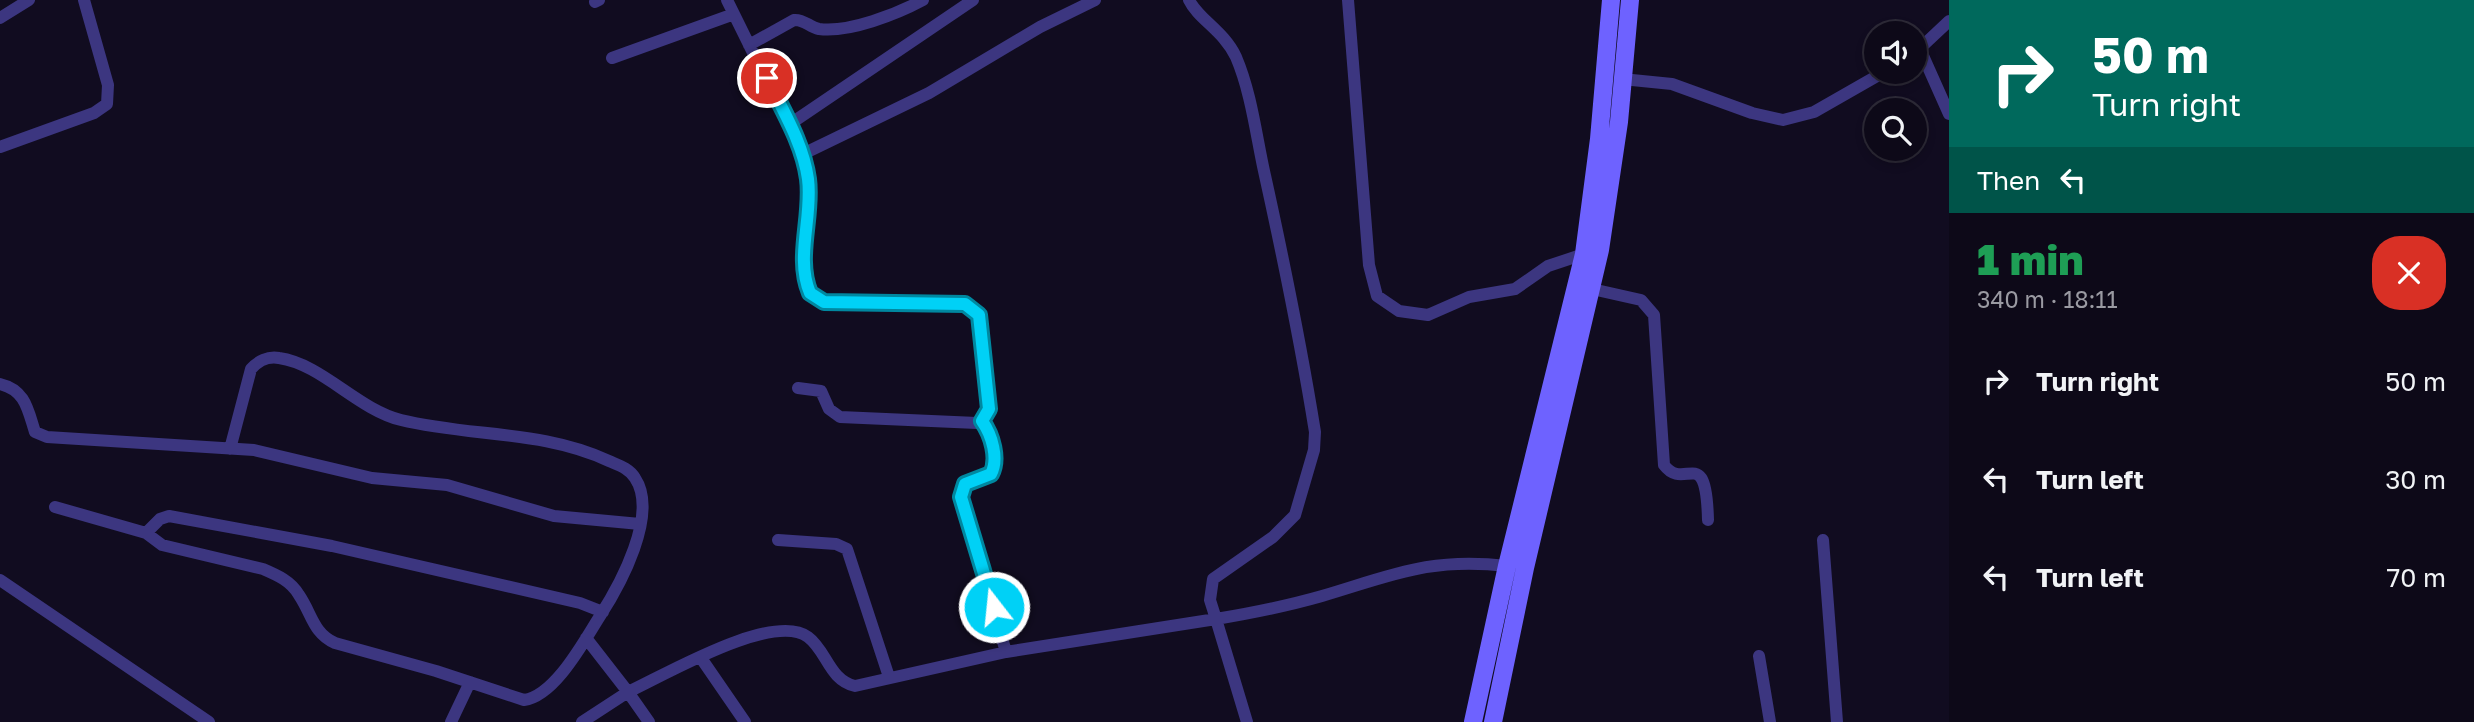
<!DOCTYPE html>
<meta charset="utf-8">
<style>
:root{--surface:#0d0918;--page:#161221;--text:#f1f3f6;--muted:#9a9aa2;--line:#2d2a37}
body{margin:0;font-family:"Golos Text",sans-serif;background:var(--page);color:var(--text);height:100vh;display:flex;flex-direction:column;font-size:26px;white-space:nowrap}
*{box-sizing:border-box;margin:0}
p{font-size:23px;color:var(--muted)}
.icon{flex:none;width:38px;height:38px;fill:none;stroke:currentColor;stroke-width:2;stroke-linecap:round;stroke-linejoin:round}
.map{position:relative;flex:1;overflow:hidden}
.panel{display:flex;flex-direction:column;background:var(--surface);width:525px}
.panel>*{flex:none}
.guide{background:#00695c;color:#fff;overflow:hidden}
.fabs{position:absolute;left:1864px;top:21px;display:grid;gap:14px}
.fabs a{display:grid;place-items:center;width:63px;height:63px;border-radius:50%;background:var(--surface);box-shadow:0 4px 10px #0003,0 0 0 2px var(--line);font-size:35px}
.pin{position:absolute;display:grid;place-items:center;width:60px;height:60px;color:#fff;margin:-30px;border:4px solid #fff;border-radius:50%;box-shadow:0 2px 7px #0007}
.me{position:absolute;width:77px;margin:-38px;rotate:344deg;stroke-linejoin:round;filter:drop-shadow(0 0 5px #0008)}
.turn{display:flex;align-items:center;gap:24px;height:147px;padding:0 28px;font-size:32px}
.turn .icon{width:91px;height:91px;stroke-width:2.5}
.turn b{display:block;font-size:49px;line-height:60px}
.then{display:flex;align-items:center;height:66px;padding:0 28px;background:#0003;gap:14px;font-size:26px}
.round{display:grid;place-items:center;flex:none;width:74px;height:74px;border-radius:28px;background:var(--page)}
.summary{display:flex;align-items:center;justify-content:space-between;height:119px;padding:0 28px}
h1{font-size:42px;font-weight:800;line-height:52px;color:#1e9e55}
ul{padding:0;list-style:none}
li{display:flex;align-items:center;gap:21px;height:98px;padding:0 28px}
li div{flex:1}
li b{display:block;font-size:26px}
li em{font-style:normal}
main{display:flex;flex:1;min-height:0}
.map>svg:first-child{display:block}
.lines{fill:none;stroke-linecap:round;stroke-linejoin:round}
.street{stroke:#3c3680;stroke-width:12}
.secondary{stroke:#6e62ff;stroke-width:18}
.route-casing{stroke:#0088a0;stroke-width:18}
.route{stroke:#00d1f6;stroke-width:12}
</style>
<main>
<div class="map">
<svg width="1949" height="722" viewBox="0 0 1949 722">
<rect width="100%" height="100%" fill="#110c20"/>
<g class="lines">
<!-- street -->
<path class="street" d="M 727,0 L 803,154 L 808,182 L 804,251 L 810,293 L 824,302 L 965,304 L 973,308 L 982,324 L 989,409 L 982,421 L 977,423 L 840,417 L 829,409 L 821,391 L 798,388
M 1189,0 C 1198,19 1224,31 1236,57 C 1251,92 1256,134 1264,171 C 1283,257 1301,345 1315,432 L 1314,450 L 1295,515 L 1273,537 L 1213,579 L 1210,600 L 1216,619 C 1252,613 1287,606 1322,596 C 1393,575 1430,557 1507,566
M 1348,0 L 1369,265 L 1377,296 L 1399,311 L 1428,315 L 1469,297 L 1515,289 L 1548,266 L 1584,254
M 595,2 L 599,0
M 0,18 L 29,0
M 749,45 L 794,20 C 804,19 809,27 819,29 C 849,33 897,14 923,0
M 1920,49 L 1949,114
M 1915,53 L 1949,21
M 612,58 L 734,14
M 1622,79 L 1672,84 L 1752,113 L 1783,120 L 1814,112 L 1884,72
M 790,124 L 973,0
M 0,147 L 94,113 L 107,104 L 108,85 L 84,0
M 803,154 L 929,93 L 1040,27 L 1095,0
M 1592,289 L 1641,300 L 1654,315 L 1664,465 C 1685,493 1706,441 1708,520
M 0,384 C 26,390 28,411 35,432 L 47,437 L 254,450 L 372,478 L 447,485 L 554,516 L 640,524
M 982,421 L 989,432 L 994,470 L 987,477 L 965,484 L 961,497 L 1006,652
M 55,507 L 146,533 L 160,519 L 169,516 L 332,546 L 580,603 L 603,612
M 146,533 L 162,545 L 263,569 C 277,575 291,581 299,595 C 312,614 313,633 335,643 L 436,671 L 524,700 C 555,696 584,641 600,616 C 620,585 659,514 635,478 C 629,468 618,465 609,461 C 543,430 471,437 401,420 C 357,409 322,364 279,358 C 268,356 258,361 251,369 L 230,449
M 778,540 L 836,544 L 847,549 L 889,677
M 1823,540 L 1837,722
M 0,580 L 209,722
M 586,638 L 628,692 C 665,675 773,611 808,637 C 827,651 829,680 855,686 L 1006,652 L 1216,619 L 1247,722
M 1759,656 L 1770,722
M 701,658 L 745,722
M 451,722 L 470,682
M 582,722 L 628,692 L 649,722"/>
<!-- secondary -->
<path class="secondary" d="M 1473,722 L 1507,566 L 1584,254 L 1599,139 L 1611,0
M 1493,722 L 1525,568 L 1600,250 L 1619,122 L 1630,0"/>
</g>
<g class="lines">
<!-- route casing -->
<g class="route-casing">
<path id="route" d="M 767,78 C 783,111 803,143 808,179 C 813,217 795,257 810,293 L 824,302 L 965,304 L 979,315 L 989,409 L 982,421 C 992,435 999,459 991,474 L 965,484 L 961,497 L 994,607"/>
</g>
<!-- route -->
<use href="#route" class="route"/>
</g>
</svg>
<div class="fabs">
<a><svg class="icon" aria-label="sound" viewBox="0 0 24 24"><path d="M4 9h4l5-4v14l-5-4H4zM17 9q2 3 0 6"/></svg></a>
<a><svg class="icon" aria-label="search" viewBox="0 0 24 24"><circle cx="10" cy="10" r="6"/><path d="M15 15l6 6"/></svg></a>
</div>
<div class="pin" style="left:767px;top:78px;background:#d93025"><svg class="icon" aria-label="arrive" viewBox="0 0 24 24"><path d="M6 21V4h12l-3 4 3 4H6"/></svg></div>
<svg class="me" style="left:994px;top:607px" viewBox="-20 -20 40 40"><circle r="17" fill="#00d1f6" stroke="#fff" stroke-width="3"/><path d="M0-11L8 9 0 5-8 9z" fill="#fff"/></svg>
</div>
<section class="panel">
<div class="guide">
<div class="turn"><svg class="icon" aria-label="right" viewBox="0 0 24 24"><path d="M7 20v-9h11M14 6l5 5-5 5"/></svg><div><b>50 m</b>Turn right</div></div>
<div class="then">Then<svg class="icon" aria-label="left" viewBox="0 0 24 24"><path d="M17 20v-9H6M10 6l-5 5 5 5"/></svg></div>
</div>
<div class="summary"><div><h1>1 min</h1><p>340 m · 18:11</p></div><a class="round" style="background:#d93025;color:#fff"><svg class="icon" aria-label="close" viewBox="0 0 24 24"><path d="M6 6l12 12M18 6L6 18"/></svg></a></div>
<ul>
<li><svg class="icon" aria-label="right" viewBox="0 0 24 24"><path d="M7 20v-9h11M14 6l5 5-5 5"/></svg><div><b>Turn right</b></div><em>50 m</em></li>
<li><svg class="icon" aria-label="left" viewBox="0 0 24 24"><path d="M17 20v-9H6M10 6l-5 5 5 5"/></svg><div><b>Turn left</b></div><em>30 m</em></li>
<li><svg class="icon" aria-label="left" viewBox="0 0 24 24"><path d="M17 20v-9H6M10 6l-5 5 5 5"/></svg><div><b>Turn left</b></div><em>70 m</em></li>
</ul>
</section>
</main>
